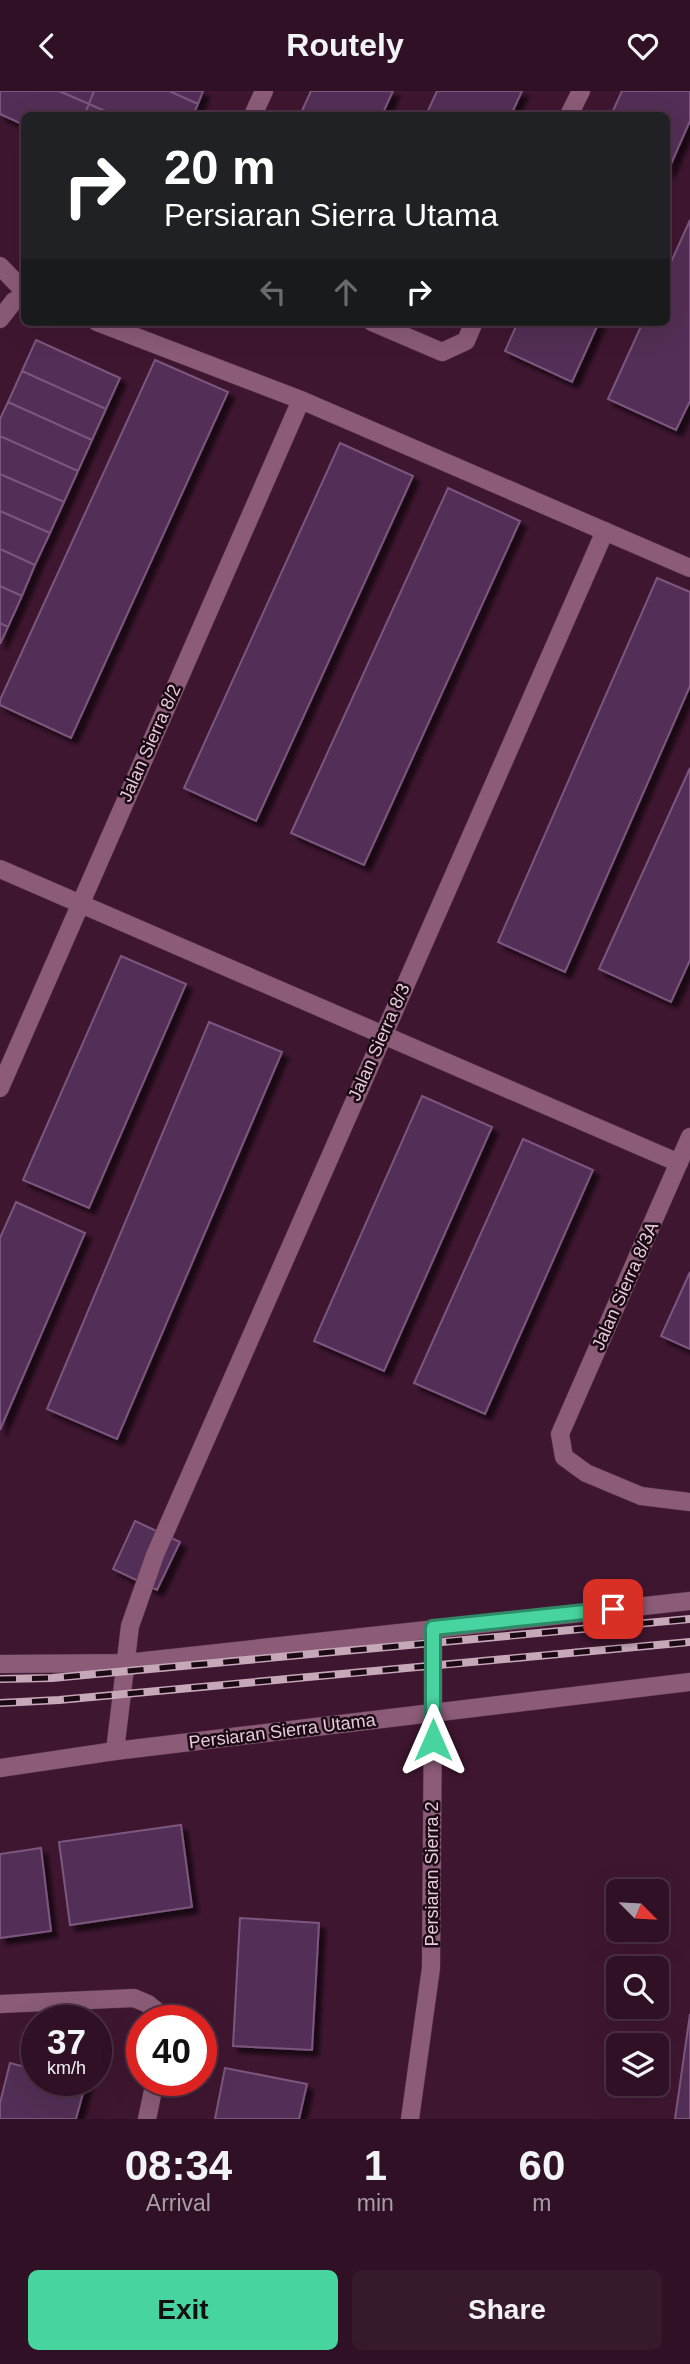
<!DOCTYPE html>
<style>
:root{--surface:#2f1024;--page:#37192c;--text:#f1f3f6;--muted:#a79da6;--line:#4a3041;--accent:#47d49e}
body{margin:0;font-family:Helvetica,sans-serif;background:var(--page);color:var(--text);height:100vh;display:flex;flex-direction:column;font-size:26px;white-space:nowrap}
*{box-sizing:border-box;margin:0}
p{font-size:23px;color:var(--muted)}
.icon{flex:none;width:38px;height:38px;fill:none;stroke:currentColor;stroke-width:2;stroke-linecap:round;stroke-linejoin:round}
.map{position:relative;height:2028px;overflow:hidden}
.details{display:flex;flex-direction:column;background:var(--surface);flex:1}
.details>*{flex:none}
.guide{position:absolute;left:21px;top:21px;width:649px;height:214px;border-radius:10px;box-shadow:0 7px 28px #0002,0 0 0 2px var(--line);background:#202124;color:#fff;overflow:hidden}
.needle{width:46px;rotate:114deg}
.buttons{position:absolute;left:606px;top:1788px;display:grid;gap:14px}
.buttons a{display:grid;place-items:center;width:63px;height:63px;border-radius:10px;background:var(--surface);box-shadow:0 7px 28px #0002,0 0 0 2px var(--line);font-size:35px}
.speed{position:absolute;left:21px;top:1914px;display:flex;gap:14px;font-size:35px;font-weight:700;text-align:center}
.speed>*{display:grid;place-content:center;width:91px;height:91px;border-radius:50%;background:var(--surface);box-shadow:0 7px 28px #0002,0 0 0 2px var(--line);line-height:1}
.speed small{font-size:18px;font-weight:400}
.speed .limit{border:10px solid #d22;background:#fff;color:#111}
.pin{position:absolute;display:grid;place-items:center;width:60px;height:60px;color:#fff;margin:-30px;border-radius:14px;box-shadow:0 4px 10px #0006}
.me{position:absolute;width:77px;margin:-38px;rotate:0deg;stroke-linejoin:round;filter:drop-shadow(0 0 5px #0008)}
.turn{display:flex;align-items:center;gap:24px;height:147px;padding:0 28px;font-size:32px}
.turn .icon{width:91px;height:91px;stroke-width:2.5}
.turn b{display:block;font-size:49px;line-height:60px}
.lanes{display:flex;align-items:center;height:66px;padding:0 28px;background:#0003;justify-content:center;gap:35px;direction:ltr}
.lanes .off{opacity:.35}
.eta{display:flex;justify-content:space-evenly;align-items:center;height:119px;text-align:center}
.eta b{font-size:42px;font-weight:700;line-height:49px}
.cta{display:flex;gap:14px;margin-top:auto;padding:14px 28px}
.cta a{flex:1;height:80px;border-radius:10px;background:var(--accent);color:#111;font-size:28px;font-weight:700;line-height:80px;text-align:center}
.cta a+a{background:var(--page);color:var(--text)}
header{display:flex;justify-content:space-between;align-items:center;height:91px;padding:0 28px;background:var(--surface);font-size:32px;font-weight:700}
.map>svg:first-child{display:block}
.building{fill:#532e57;stroke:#7b577e;stroke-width:2;filter:url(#shadow)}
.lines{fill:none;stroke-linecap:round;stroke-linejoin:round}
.lane-casing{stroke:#56354a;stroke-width:19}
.street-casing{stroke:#56354a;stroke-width:19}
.secondary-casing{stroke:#56354a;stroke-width:19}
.lane{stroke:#8b5b77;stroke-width:18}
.street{stroke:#8b5b77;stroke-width:18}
.secondary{stroke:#8b5b77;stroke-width:18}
.rail-casing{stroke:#c6a8b9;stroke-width:8}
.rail{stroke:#1b0914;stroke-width:5;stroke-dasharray:16;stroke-linecap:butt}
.route-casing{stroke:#2e8a67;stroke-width:18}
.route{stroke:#47d49e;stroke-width:12}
.labels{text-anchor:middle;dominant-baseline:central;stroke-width:5;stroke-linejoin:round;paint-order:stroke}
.street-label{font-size:18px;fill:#e7cbda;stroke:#1b0914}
</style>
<header><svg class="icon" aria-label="back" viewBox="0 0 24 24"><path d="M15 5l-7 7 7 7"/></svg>Routely<svg class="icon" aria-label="heart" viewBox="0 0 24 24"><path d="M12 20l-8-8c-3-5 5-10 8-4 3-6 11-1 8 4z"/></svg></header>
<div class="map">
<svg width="690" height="2028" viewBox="0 0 690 2028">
<defs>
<filter id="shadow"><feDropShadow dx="6" dy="6" stdDeviation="2" flood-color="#0009"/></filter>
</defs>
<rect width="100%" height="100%" fill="#3f1630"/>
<!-- building -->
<path class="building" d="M 0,0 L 59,0 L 89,13 L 84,24 L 24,24 L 24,34 L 0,23 Z
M 59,0 L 94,0 L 89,13 Z
M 94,0 L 169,0 L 198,13 L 193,24 L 114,24 L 89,13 Z
M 169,0 L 203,0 L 198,13 Z
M 311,0 L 393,0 L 382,24 L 300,24 Z
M 437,0 L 522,0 L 511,24 L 426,24 Z
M 622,0 L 690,0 L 690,30 L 667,82 L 667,24 L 611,24 Z
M 89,13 L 114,24 L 84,24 Z
M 690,129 L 690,310 L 676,339 L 608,308 L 643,231 L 667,231 L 667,180 Z
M 518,231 L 599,231 L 572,291 L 505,260 Z
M 36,249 L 120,287 L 106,318 L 22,280 Z
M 155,269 L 228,301 L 71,647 L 0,614 L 0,609 Z
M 22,280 L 106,318 L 92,349 L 8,311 Z
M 8,311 L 92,349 L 78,380 L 0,345 L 0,328 Z
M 0,345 L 78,380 L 64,411 L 0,383 Z
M 340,352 L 413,385 L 256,730 L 184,697 Z
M 0,383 L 64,411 L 50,442 L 0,420 Z
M 448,397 L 520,430 L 364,774 L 291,742 Z
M 0,420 L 50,442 L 35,474 L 0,458 Z
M 0,458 L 35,474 L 22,505 L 0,495 Z
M 657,487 L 690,501 L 690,595 L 565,881 L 498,851 Z
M 0,495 L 22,505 L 8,536 L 0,532 Z
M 0,532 L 8,536 L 0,553 Z
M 690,677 L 690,869 L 671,911 L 599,878 Z
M 121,865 L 186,893 L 89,1117 L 23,1089 Z
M 209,931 L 282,961 L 117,1348 L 47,1318 Z
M 422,1005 L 492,1036 L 384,1280 L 314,1250 Z
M 523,1048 L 593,1079 L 485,1323 L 414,1292 Z
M 16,1111 L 85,1142 L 0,1339 L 0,1147 Z
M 690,1181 L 690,1258 L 661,1245 Z
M 135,1430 L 180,1451 L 157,1499 L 113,1478 Z
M 181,1734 L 192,1816 L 70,1834 L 59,1751 Z
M 41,1757 L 51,1840 L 0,1847 L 0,1763 Z
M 240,1827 L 319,1832 L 312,1959 L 233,1955 Z
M 690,1923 L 690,2028 L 675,2028 Z
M 10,1972 L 37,1979 L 37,1990 L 86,1991 L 76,2028 L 0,2028 L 0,2012 Z
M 225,1977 L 307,1993 L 299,2028 L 215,2028 Z"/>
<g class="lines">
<!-- lane casing -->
<g class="lane-casing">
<path id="lane" d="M 0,175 L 24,200"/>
</g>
<!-- street casing -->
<g class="street-casing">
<path id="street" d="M 253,24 L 264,0
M 569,24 L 581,0
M 0,228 L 14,210 L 24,206
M 97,231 L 301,309 L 690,477
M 372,231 L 442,261 L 466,250 L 474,231
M 0,778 L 679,1072
M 0,997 L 301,309
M 690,1046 L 560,1343 L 564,1366 L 586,1382 L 641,1405 L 690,1411
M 433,1537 L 433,1621
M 115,1660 L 130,1535 L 155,1464 L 605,440
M 0,1913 L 134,1907 L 148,1913 L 164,1926 L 164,1930
M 147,2028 L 155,1990"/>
</g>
<!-- secondary casing -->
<g class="secondary-casing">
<path id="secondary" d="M 0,1573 L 126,1572 L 690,1510
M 0,1677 L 115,1660 L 690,1591
M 410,2028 L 431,1877 L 433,1621"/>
</g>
<!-- lane -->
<use href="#lane" class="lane"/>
<!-- street -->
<use href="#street" class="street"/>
<!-- secondary -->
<use href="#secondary" class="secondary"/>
<!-- rail casing -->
<g class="rail-casing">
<path id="rail" d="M 0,1588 L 52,1587 L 690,1528
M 0,1612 L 59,1609 L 690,1551"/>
</g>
<!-- rail -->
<use href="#rail" class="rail"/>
</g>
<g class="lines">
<!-- route casing -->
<g class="route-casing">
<path id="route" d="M 433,1649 L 433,1537 L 613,1518"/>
</g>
<!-- route -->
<use href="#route" class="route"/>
</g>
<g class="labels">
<!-- street labels -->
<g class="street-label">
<text transform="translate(150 652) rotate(-66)">Jalan Sierra 8/2</text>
<text transform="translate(379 951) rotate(-66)">Jalan Sierra 8/3</text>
<text transform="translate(625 1195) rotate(-66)">Jalan Sierra 8/3A</text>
<text transform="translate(282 1640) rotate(-7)">Persiaran Sierra Utama</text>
<text transform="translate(432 1783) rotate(-90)">Persiaran Sierra 2</text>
</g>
</g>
</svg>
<div class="buttons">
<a><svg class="needle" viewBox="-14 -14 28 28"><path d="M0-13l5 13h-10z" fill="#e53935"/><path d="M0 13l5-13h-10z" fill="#a79da6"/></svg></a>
<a><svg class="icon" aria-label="search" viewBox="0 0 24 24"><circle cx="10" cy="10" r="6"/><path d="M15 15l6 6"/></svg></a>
<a><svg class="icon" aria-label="layers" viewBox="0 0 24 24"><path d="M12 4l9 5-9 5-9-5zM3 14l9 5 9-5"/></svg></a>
</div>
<div class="speed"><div>37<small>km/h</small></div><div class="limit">40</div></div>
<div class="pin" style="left:613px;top:1518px;background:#d93025"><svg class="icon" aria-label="arrive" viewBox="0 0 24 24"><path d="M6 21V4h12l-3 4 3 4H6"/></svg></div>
<svg class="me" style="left:433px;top:1649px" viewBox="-20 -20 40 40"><path d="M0-17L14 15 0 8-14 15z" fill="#47d49e" stroke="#fff" stroke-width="4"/></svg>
<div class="guide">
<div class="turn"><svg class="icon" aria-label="right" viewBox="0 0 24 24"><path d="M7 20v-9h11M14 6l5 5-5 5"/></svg><div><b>20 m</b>Persiaran Sierra Utama</div></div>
<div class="lanes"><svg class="icon off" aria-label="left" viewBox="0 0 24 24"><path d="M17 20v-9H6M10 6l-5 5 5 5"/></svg><svg class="icon off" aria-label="ahead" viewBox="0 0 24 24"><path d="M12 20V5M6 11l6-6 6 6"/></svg><svg class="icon" aria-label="right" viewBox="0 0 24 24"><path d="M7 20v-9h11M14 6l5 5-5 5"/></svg></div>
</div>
</div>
<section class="details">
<div class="eta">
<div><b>08:34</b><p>Arrival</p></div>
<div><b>1</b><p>min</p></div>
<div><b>60</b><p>m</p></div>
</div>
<div class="cta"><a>Exit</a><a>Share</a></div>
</section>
